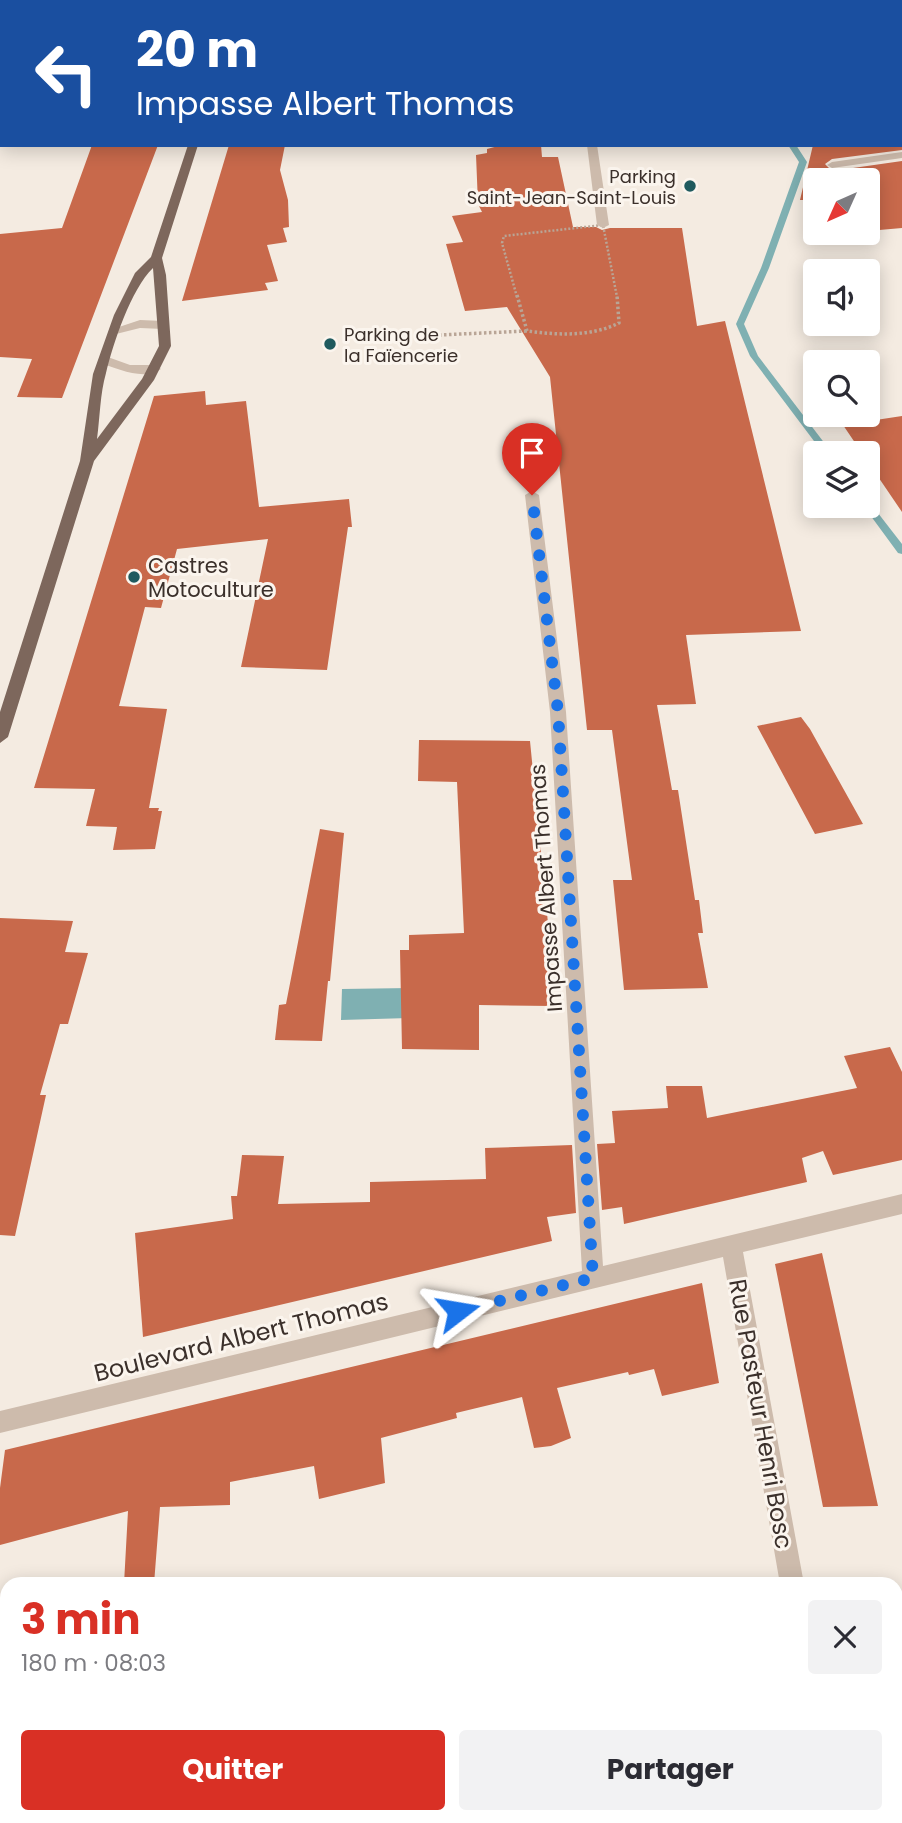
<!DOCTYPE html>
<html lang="fr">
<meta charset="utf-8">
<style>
:root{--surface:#fff;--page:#f2f2f3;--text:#2b2b33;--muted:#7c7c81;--accent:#d93025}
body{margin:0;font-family:Poppins,sans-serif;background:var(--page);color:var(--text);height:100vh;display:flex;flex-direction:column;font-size:26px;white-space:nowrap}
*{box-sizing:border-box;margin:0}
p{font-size:23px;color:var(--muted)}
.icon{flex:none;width:38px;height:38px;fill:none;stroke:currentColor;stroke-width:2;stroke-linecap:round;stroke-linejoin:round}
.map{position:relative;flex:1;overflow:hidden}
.panel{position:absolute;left:0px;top:1577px;width:903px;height:247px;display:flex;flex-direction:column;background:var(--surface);border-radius:21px 21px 0 0;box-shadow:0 4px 18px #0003}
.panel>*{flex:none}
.guide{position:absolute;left:0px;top:0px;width:903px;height:147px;box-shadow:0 4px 18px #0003;background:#1a4fa0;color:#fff;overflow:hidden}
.needle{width:46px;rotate:225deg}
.buttons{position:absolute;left:803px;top:168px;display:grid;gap:14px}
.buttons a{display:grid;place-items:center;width:77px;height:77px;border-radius:7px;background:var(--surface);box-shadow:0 4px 18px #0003;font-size:35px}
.pin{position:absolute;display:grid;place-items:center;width:60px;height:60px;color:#fff;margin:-72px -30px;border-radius:50% 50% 50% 0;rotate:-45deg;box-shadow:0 0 7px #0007}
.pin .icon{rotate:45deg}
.me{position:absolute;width:77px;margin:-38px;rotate:76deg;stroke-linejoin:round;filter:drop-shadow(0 0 5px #0008)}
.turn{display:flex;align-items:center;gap:24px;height:147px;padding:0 21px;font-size:32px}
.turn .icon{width:91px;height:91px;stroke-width:2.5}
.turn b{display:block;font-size:49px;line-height:60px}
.round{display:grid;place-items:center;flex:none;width:74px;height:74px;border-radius:7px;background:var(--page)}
.headline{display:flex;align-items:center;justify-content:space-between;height:119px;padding:0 21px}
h1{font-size:42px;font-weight:700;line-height:52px;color:var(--accent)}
.cta{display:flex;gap:14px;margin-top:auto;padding:14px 21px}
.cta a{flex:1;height:80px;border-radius:7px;background:var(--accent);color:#fff;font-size:28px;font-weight:700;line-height:80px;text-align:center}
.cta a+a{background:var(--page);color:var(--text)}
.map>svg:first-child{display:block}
.plaza{fill:#ecdcc8}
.water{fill:#7fb0b2}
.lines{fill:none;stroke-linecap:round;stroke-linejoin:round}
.stream{fill:#7fb0b2;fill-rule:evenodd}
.building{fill:#c8694b}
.path-far1{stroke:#b9a596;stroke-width:2.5;stroke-dasharray:2 2;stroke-linecap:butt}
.path{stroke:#b9a596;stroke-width:3.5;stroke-dasharray:2.5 2.5;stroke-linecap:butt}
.minor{fill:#cdbbac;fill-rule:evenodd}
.major{fill:#7d675c;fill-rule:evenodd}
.route{stroke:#1a73e8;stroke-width:12;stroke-dasharray:0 21.6}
.poi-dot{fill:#1f5a5e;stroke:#fbf5ee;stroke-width:2.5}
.labels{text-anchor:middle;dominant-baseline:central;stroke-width:6;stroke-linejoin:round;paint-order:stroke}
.far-poi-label{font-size:18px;fill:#3b302b;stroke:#fbf5ee;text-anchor:end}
.poi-label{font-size:21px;fill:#3b302b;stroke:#fbf5ee;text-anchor:start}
.street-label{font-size:21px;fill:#3b302b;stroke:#fbf5ee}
.near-street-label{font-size:24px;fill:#3b302b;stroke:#fbf5ee}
</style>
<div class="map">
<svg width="902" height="1823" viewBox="0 0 902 1823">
<rect width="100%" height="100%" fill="#f4ebe1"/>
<!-- plaza -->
<path class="plaza" d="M 291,0 L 579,0 L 285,2 Z"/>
<!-- water -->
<path class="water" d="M 410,988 L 409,1018 L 341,1020 L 342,989 Z"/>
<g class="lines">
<!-- stream -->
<path class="stream" d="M 788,145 L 796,145 L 807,162 L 769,268 L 744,324 L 758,356 L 832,453 L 823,453 L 750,356 L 736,324 L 761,268 L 799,162 Z
M 868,503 L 871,504 L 902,544 L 902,554 L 898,553 L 865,508 L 863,506 L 868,506 Z"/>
</g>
<!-- building -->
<path class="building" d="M 92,145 L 158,145 L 62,398 L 17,397 L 32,359 L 0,357 L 0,234 L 62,228 Z
M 229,145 L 285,145 L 280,170 L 288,200 L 289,227 L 283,228 L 287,242 L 267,245 L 278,281 L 265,283 L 268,290 L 182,301 Z
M 502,145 L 541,145 L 542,157 L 558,157 L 573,227 L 596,227 L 602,230 L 610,228 L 682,228 L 697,326 L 725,321 L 801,631 L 686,635 L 696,704 L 657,705 L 672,790 L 678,790 L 695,900 L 699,900 L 703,933 L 698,933 L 708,988 L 624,990 L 613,880 L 632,880 L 612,730 L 587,730 L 550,377 L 507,307 L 465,311 L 446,244 L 463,242 L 452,216 L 482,212 L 478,204 L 476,155 L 487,153 L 487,149 Z
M 813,145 L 902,145 L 902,150 L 832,159 L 825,164 L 832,171 L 902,161 L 902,228 L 868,231 L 868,180 L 816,180 L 816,200 L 800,200 Z
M 205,391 L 206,405 L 246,401 L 259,507 L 349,499 L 352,527 L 348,527 L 327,670 L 241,667 L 268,539 L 177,549 L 161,608 L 145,607 L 119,706 L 167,709 L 149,808 L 159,808 L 158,811 L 162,811 L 155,849 L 113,850 L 117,827 L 86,826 L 95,789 L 34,788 L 154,396 Z
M 902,416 L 902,512 L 868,462 L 868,453 L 862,453 L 843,425 Z
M 801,717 L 810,729 L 863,824 L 815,834 L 757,726 Z
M 419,740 L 530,741 L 553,974 L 550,974 L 552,1006 L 479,1005 L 479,1050 L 402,1049 L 400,950 L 409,950 L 409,935 L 464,933 L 457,782 L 418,781 Z
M 320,829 L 344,833 L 330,981 L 328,981 L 322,1041 L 275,1040 L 279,1005 L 286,1004 Z
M 0,918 L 73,921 L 65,952 L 88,953 L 68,1024 L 60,1024 L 40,1095 L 46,1095 L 15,1236 L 0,1235 Z
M 890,1047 L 902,1072 L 902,1160 L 833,1175 L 823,1151 L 802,1158 L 807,1182 L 624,1224 L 622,1207 L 602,1210 L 597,1144 L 615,1143 L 612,1111 L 668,1108 L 666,1086 L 702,1086 L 707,1118 L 857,1088 L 844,1056 Z
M 572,1145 L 576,1213 L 547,1217 L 552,1241 L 143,1337 L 135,1233 L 233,1219 L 231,1196 L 237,1196 L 242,1155 L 284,1156 L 278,1204 L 370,1202 L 370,1182 L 486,1179 L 485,1148 Z
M 822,1253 L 833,1302 L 878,1506 L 823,1507 L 775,1264 Z
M 702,1283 L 719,1383 L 662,1396 L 654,1369 L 629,1375 L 628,1372 L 557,1388 L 571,1438 L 551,1446 L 534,1448 L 522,1397 L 456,1413 L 457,1418 L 381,1438 L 385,1483 L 319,1499 L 314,1466 L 230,1482 L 230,1505 L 160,1507 L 154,1584 L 124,1584 L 128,1511 L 0,1545 L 0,1488 L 5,1450 Z"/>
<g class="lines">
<!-- path-far1 -->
<path class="path-far1" d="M 517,297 L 502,243 L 504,236 L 603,225 L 617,297"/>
<!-- path -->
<path class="path" d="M 517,295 L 527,331 C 558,335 590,337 619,323 L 617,295
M 439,335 L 527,331"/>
<!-- minor -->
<path class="minor" d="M 29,0 L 44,0 L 45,2 L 31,2 Z
M 582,0 L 592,0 L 592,2 L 582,2 Z
M 776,0 L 788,0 L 789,2 L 778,2 Z
M 901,49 L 902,49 L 902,55 L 901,55 Z
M 587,145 L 597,145 L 609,225 L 603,228 L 597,225 Z
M 902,152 L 902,158 L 832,168 L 827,165 L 832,162 Z
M 140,320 L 163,321 L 169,325 L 163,329 L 140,328 L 116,334 L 110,330 Z
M 105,356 L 130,365 L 155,365 L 161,369 C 145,381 117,369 101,363 L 101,357 Z
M 532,491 L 539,495 L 566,712 L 603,1266 L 902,1194 L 902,1214 L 743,1252 L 804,1584 L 780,1584 L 723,1257 L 0,1433 L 0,1411 L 582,1271 L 550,712 L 525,495 Z
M 896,1594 L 902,1594 L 902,1618 L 896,1618 Z
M 820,1816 L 846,1816 L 847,1823 L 821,1823 Z"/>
<!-- major -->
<path class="major" d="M 255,0 L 268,0 L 254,2 Z
M 0,73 L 2,73 L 2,79 L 0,79 Z
M 188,145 L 198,145 L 162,258 L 166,275 L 171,346 L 154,380 L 94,461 L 8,737 L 0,743 L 0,712 L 80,461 L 93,374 L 114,315 L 135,273 L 151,257 ZM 153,268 L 159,346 L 142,379 L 97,439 C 100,417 100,394 106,373 C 113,344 131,289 153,268 Z"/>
</g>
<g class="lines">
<!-- route -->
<path class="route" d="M 458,1311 L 593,1278 L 558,712 L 532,495"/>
</g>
<!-- markers -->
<g class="poi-dot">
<circle cx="690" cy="186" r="7"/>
<circle cx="330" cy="344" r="7"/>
<circle cx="134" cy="577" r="7"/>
</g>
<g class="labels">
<!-- far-poi labels -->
<g class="far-poi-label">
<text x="676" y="176">Parking<tspan x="676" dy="21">Saint-Jean-Saint-Louis</tspan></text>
<text x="344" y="334" text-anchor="start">Parking de<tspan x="344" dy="21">la Faïencerie</tspan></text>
</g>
<!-- poi labels -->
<g class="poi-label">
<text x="148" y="565">Castres<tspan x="148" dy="24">Motoculture</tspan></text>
</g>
<!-- street labels -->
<g class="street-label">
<text transform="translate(546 888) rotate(-94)">Impasse Albert Thomas</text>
</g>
<!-- near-street labels -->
<g class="near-street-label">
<text transform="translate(241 1337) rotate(-14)">Boulevard Albert Thomas</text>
<text transform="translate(761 1414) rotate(80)">Rue Pasteur Henri Bosc</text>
</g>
</g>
</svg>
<div class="buttons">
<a><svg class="needle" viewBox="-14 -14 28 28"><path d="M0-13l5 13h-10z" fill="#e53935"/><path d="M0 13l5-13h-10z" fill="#7c7c81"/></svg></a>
<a><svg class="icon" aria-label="sound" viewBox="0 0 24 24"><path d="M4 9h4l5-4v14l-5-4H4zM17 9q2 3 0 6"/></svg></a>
<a><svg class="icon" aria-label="search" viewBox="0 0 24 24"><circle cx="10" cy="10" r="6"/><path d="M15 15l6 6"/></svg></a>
<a><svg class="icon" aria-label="layers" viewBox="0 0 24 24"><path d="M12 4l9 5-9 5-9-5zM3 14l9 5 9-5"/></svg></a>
</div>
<div class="pin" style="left:532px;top:495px;background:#d93025"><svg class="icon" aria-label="arrive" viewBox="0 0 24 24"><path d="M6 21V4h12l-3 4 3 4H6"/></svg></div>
<svg class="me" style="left:458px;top:1311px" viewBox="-20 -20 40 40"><path d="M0-17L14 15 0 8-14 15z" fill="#1a73e8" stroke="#fff" stroke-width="4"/></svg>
<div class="guide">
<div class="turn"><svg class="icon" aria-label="left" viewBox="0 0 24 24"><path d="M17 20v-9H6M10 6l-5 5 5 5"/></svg><div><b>20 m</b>Impasse Albert Thomas</div></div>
</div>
<section class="panel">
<div class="headline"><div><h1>3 min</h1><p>180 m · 08:03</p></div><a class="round"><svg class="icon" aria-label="close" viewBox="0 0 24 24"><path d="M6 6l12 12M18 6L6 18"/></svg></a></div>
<div class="cta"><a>Quitter</a><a>Partager</a></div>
</section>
</div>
